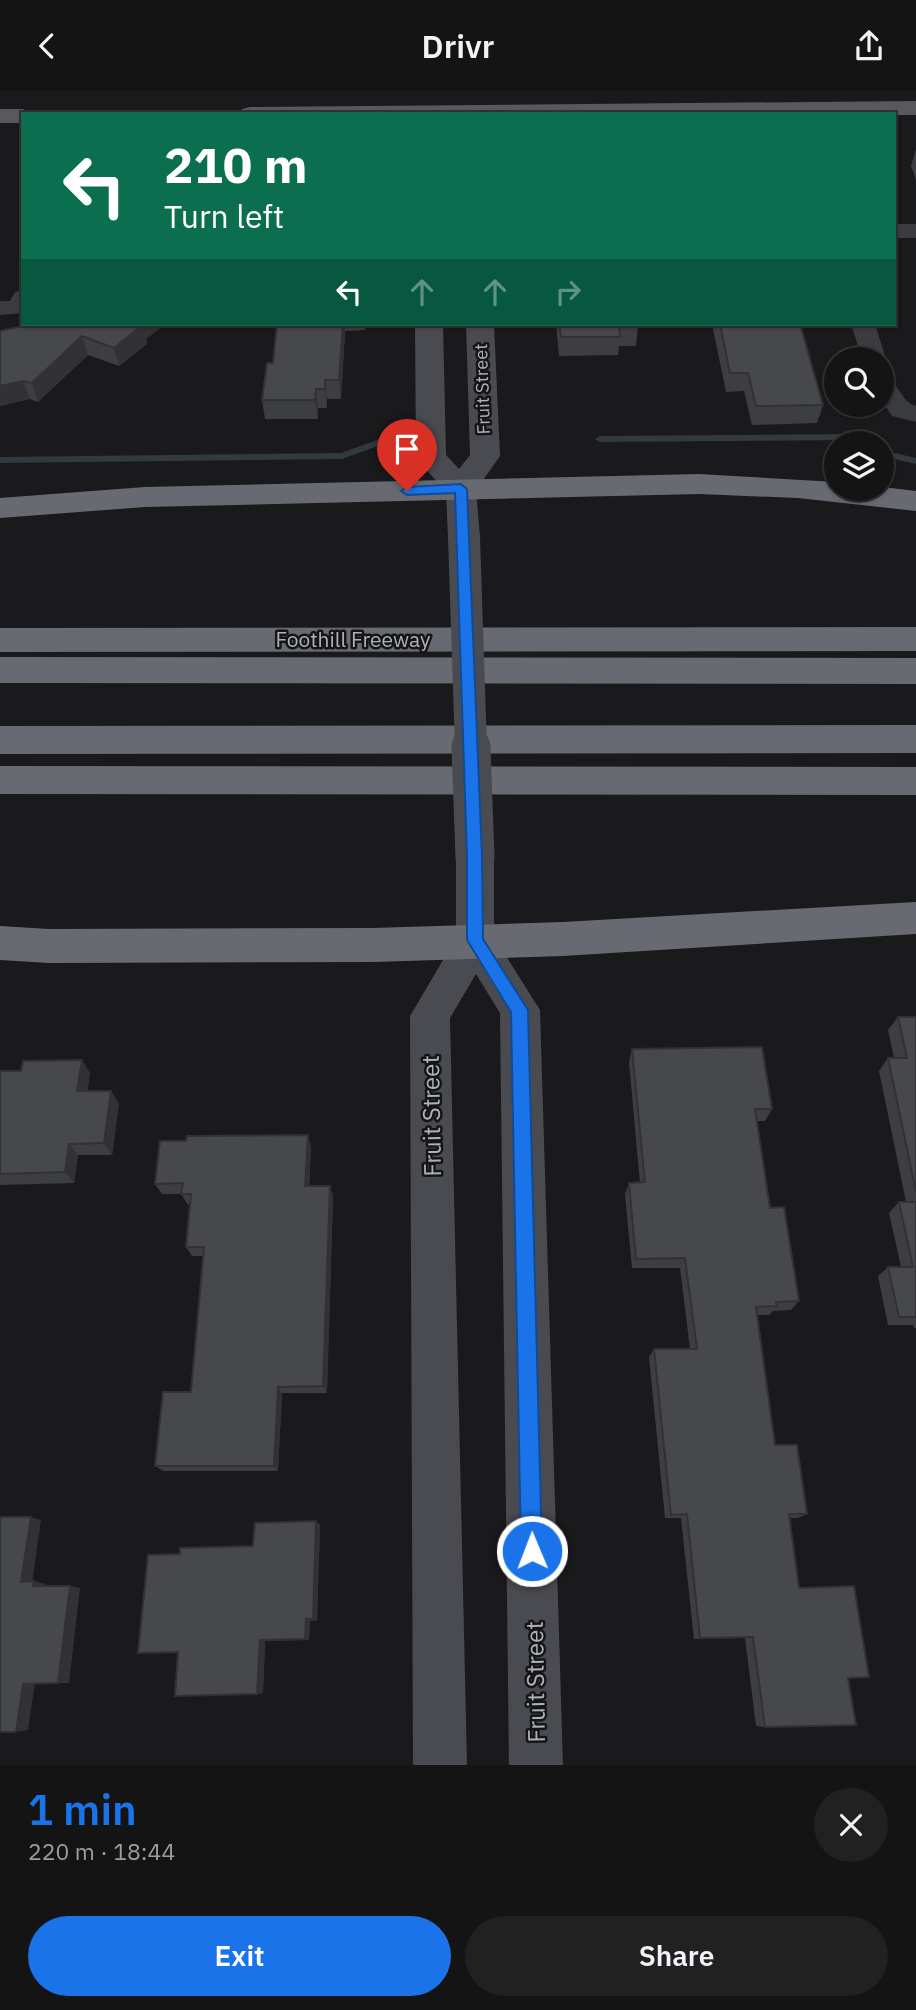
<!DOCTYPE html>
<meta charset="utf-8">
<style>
:root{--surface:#141415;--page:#212122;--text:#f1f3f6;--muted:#9d9ea0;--line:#333334;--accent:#1a73e8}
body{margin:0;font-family:"IBM Plex Sans",sans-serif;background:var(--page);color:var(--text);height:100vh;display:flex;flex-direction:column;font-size:26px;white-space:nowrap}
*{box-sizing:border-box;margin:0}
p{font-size:23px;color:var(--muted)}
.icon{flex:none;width:38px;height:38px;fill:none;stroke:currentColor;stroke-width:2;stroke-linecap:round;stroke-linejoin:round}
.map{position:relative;height:1674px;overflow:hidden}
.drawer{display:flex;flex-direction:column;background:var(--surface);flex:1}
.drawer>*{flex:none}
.hud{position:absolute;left:21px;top:21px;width:875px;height:214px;border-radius:0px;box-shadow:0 2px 5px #0004,0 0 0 2px var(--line);background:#0b6e4f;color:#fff;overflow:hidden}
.controls{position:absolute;left:824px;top:256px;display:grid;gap:14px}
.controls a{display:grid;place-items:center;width:70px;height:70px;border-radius:50%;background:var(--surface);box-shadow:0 2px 5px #0004,0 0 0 2px var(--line);font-size:35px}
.pin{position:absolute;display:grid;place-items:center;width:60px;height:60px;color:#fff;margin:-72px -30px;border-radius:50% 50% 50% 0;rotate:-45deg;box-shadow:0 0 7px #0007}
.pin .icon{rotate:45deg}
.me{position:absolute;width:77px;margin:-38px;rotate:359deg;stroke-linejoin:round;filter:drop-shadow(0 0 5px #0008)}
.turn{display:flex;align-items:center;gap:24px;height:147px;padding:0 28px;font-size:32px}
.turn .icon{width:91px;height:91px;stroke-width:2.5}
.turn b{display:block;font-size:49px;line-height:60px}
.lanes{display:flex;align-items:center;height:66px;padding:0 28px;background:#0003;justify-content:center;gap:35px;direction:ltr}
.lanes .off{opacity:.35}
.round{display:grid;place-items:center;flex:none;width:74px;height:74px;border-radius:37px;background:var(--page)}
.overview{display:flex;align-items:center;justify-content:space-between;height:119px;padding:0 28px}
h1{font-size:42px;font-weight:600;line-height:52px;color:var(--accent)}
.action{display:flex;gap:14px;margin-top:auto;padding:14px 28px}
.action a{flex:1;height:80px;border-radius:42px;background:var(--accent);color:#fff;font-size:28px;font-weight:600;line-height:80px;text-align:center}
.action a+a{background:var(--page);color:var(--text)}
header{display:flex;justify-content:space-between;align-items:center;height:91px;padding:0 28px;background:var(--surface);font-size:32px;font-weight:600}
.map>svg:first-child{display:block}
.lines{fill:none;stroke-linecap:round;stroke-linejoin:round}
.stream{fill:#303a3f;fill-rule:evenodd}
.minor{fill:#3b3c40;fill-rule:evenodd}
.secondary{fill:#494b50;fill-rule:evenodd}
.primary{fill:#57595f;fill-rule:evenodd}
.motorway{fill:#676b71;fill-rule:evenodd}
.secondary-bridge-far1{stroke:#494b50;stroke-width:32}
.secondary-bridge{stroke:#494b50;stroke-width:39}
.wall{fill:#3d3e41}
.shaded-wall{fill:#323235}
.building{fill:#47484c;stroke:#323235;stroke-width:2}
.route{fill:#1a73e8;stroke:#114b97;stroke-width:2}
.labels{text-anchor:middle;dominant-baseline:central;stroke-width:5;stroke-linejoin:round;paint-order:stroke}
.far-street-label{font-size:18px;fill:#adb2ba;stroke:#151517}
.street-label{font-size:21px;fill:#adb2ba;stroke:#151517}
.near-street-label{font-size:24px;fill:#adb2ba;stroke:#151517}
</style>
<header><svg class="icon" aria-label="back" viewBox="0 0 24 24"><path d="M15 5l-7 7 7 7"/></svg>Drivr<svg class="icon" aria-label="share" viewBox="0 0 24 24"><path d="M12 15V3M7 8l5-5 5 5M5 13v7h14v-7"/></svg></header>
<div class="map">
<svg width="916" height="1674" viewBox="0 0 916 1674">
<rect width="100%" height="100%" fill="#1a1a1c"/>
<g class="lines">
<!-- stream -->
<path class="stream" d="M 846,343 L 863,352 L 850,352 L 845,349 L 600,351 L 595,348 L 600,345 Z
M 383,347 L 388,350 L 386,352 L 342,368 L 0,372 L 0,366 L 341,362 Z
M 882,359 L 916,367 L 916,373 L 882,365 Z"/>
<!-- minor -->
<path class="minor" d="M 894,133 L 916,133 L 916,147 L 894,147 Z
M 23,199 L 23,222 L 0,224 L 0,210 L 10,210 L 15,201 Z
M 851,233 L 875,233 L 886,268 L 882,273 L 882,268 L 862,268 Z
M 882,284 C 899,289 900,311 916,315 L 916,331 L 892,325 L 882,310 Z"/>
<!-- secondary -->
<path class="secondary" d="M 415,233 L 443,233 L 446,364 L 459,378 L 470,364 L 466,233 L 494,233 L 500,365 L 476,399 L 480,446 L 475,454 L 464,457 L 453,454 L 448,446 L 446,401 L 416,367 Z
M 475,751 L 488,755 L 494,766 L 494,846 L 540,919 L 563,1674 L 509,1674 L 500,922 L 476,883 L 450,927 L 467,1674 L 413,1674 L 410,925 L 456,847 L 456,766 L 462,755 Z"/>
<!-- primary -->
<path class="primary" d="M 916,10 L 916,24 L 239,23 L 242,18 L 250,16 Z
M 0,18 L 23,18 L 33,23 L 23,23 L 23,32 L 0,32 Z"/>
<!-- motorway -->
<path class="motorway" d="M 699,383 L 836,391 L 836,397 L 882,396 L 916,400 L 916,420 L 798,407 L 699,403 L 145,416 L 0,427 L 0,407 L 145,396 Z
M 916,536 L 916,560 L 0,561 L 0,537 Z
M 0,566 L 916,567 L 916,593 L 0,592 Z
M 916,634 L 916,662 L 0,663 L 0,635 Z
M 0,675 L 916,676 L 916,704 L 0,703 Z
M 916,811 L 916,843 L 563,865 L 373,871 L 49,872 L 0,869 L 0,835 L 49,838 L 373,837 L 563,831 Z"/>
<!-- secondary-bridge-far1 -->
<path class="secondary-bridge-far1" d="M 464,446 L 471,658"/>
<!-- secondary-bridge -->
<path class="secondary-bridge" d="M 471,656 L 475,766"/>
</g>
<!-- wall -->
<path class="wall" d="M 916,58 L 916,89 L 911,75 Z
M 32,233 L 165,233 L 146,248 L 147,253 L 119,275 L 88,264 L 38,311 L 30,308 L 0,315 L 0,240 Z
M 277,233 L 365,233 L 365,239 L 345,240 L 341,308 L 327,308 L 327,317 L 318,317 L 318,328 L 265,328 L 262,309 L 273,272 Z
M 556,233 L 638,233 L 636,255 L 619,255 L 618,264 L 559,265 Z
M 712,233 L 800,233 L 823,314 L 817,332 L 752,334 L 744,300 L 726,301 Z
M 898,926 L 916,926 L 916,1237 L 914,1237 L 913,1234 L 888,1234 L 878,1185 L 888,1176 L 901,1176 L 889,1122 L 899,1111 L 906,1111 L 879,980 L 888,967 L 894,967 L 888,939 Z
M 632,958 L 772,1018 L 765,1030 L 757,1030 L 770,1117 L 799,1210 L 791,1219 L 773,1220 L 769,1224 L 757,1224 L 775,1354 L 807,1423 L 798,1427 L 789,1427 L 799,1497 L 848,1587 L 765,1636 L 756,1635 L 745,1547 L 694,1548 L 681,1427 L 665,1427 L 649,1266 L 654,1258 L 690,1258 L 680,1177 L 632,1177 L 625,1103 L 629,1092 L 640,1092 L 629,971 Z
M 0,980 L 90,982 L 87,1000 L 119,1012 L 112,1064 L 78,1064 L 74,1092 L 0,1094 Z
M 311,1055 L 309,1095 L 330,1095 L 333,1105 L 327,1302 L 282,1302 L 278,1380 L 163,1380 L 155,1375 L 191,1301 L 203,1165 L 192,1165 L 186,1156 L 190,1114 L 188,1114 L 181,1103 L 162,1103 L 155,1093 Z
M 316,1430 L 320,1434 L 317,1529 L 310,1530 L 309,1549 L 265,1550 L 263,1602 L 178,1561 L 180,1463 L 253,1455 Z"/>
<!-- shaded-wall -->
<path class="shaded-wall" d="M 138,233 L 165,233 L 146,248 L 147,253 L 119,275 L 114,257 Z
M 343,233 L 345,233 L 345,240 L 341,308 L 339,289 Z
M 82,245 L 88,264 L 38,311 L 32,292 Z
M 325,289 L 327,308 L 327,317 L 325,298 Z
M 23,290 L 30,308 L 0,315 L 0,295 Z
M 316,298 L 318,317 L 318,328 L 315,309 Z
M 82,969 L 90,982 L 86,1013 L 77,1000 Z
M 111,1000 L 119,1012 L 112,1064 L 104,1052 Z
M 308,1044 L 311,1055 L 309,1106 L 305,1095 Z
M 69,1053 L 78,1064 L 74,1092 L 65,1081 Z
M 330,1095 L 333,1105 L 327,1302 L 323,1295 Z
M 278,1296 L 282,1302 L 278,1380 L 274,1375 Z
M 31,1426 L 41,1429 L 32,1493 L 21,1491 Z
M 316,1430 L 320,1434 L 317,1529 L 313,1528 Z
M 34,1490 L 45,1493 L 44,1497 L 33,1495 Z
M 70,1495 L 80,1497 L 69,1592 L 58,1592 Z
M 306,1528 L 310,1530 L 309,1549 L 305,1548 Z
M 260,1549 L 265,1550 L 263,1602 L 257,1603 Z
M 35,1592 L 28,1639 L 16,1641 L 23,1593 Z"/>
<!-- building -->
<path class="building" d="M 32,233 L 139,233 L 142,234 L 114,257 L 82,245 L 32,292 L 23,290 L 0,295 L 0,240 Z
M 277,233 L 343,233 L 339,289 L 325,289 L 325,298 L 316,298 L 315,309 L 262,309 L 267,272 L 273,272 Z
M 559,233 L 638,233 L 638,236 L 619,236 L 620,246 L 561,246 Z
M 720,233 L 800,233 L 823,314 L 756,315 L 748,282 L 730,282 Z
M 898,926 L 916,926 L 916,1101 L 888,967 L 907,967 Z
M 762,956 L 772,1018 L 755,1018 L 770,1117 L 784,1116 L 799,1210 L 776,1211 L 777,1215 L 756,1216 L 775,1354 L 797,1354 L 807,1423 L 789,1423 L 799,1497 L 854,1495 L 869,1586 L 848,1587 L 856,1634 L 765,1636 L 753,1546 L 700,1547 L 687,1423 L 671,1424 L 654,1258 L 697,1258 L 685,1167 L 636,1168 L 629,1092 L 645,1091 L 632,958 Z
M 82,969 L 77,1000 L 111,1000 L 104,1052 L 69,1053 L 65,1081 L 0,1083 L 0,980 L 21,980 L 23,970 Z
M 308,1044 L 305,1095 L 330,1095 L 323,1295 L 278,1296 L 274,1375 L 155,1375 L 163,1301 L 191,1301 L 204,1156 L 186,1156 L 191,1103 L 181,1103 L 183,1092 L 155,1093 L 160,1050 L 186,1050 L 187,1045 Z
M 899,1111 L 916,1111 L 916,1226 L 899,1226 L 888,1176 L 913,1176 Z
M 0,1426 L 31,1426 L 21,1491 L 34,1490 L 33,1495 L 70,1495 L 58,1592 L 23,1593 L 16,1641 L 0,1641 Z
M 316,1430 L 313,1528 L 306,1528 L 305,1548 L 260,1549 L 257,1603 L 175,1605 L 178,1561 L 138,1562 L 148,1464 L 180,1463 L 180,1457 L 253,1455 L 255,1432 Z"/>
<!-- route -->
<path class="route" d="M 461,393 L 467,398 L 482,766 L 483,848 L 528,919 L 542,1460 L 539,1467 L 532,1470 L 524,1467 L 521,1460 L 511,921 L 467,849 L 467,766 L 455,402 L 407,404 L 401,400 L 407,396 Z"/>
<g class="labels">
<!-- far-street labels -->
<g class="far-street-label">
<text transform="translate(482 298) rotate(-92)">Fruit Street</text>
</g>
<!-- street labels -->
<g class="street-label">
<text x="353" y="548">Foothill Freeway</text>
</g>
<!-- near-street labels -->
<g class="near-street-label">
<text transform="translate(431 1025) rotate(-91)">Fruit Street</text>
<text transform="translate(535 1591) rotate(-91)">Fruit Street</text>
</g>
</g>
</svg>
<div class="controls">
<a><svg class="icon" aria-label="search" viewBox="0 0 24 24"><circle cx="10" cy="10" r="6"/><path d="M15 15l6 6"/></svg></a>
<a><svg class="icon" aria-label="layers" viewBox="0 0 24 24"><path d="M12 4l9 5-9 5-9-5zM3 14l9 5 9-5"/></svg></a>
</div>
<div class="pin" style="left:407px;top:400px;background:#d93025"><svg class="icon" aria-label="arrive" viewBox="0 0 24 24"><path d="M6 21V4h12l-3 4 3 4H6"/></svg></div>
<svg class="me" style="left:532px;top:1460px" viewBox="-20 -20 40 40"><circle r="17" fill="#1a73e8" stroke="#fff" stroke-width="3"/><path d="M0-11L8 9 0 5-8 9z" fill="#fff"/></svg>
<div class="hud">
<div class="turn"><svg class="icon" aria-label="left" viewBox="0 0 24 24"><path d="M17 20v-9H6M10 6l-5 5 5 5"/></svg><div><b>210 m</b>Turn left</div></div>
<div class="lanes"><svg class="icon" aria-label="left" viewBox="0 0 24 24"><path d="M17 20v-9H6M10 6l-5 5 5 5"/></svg><svg class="icon off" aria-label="ahead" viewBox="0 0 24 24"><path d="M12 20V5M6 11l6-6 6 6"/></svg><svg class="icon off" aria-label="ahead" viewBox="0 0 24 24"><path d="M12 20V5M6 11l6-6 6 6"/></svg><svg class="icon off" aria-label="right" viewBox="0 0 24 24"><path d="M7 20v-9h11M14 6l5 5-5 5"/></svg></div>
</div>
</div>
<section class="drawer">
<div class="overview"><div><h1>1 min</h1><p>220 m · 18:44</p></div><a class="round"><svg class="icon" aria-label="close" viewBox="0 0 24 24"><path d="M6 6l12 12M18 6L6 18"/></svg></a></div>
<div class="action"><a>Exit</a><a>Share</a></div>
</section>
